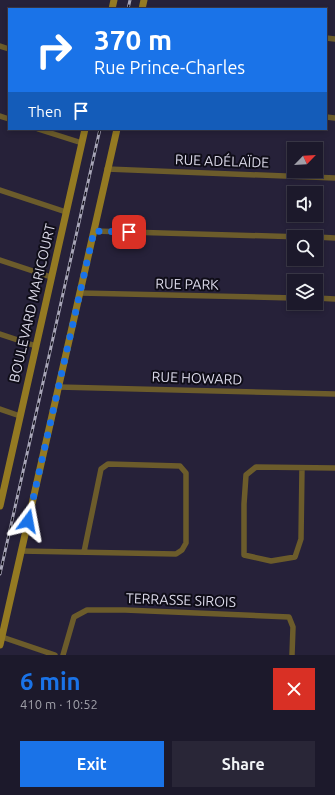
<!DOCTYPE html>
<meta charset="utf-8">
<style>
:root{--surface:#1c192b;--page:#292637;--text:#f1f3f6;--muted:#a0a0a9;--line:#3a3847;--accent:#1a73e8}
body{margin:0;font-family:Ubuntu,sans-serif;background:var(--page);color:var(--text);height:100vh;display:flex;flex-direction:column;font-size:15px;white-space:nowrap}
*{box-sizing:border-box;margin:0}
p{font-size:13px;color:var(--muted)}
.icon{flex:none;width:22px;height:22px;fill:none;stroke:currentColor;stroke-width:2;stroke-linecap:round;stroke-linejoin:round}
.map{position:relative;height:655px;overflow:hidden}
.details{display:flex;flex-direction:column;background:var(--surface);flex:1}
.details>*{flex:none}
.banner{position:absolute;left:8px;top:8px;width:319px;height:122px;border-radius:0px;box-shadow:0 2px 6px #0003,0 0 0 1px var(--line);background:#1a73e8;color:#fff;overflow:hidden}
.needle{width:26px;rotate:65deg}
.tools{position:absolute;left:287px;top:142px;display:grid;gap:8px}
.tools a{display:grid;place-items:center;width:36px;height:36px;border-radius:0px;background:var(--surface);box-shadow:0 2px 6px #0003,0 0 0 1px var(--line);font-size:20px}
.pin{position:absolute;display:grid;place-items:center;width:34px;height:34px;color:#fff;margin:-17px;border-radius:8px;box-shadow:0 2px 6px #0006}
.me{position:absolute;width:44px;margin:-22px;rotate:13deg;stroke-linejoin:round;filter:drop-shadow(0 0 3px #0008)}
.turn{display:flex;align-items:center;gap:14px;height:84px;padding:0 20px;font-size:18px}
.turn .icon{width:52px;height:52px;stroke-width:2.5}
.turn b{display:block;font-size:28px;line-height:34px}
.then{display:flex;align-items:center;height:38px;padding:0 20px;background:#0003;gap:8px;font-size:15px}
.round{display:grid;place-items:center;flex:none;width:42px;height:42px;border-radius:0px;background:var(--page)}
.summary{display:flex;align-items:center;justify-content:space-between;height:68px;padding:0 20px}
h1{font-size:24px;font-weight:600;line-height:30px;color:var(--accent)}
.button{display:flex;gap:8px;margin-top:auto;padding:8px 20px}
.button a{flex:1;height:46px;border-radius:0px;background:var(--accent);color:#fff;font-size:16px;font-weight:600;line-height:46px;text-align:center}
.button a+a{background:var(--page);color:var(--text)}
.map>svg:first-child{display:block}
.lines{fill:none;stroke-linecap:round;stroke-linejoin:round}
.street{stroke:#6c5c2b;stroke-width:5.5}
.secondary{stroke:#947a22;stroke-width:7}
.rail-casing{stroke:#a8a6b8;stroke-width:3}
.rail{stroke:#0f0d18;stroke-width:1.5;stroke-dasharray:4.5;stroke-linecap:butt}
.route{stroke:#1a73e8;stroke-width:7;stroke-dasharray:0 12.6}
.labels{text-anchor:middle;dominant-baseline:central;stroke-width:4;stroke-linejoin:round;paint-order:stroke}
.street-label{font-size:14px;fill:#dcdaea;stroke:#0f0d18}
</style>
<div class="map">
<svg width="335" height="655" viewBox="0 0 335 655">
<rect width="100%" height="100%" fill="#262139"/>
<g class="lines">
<!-- street -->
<path class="street" d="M 326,38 L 335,39
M 0,46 L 9,49
M 0,116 L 9,119
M 326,117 L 335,118
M 38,129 L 82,143
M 107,169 L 335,178
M 0,190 L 66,212
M 94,231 L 303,237
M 316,237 L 335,238
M 0,260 L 51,277
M 80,293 L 294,298
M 316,298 L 335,299
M 0,334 L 36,346
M 58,387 L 335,394
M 0,409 L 20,416
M 302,468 L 301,539 L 295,557 L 271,561 L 244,555 L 244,504 L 246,475 L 256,467 L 335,468
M 21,551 L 176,554 L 182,550 L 186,543 L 186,473 L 180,466 L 108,464 L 101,469 L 84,552
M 2,637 L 55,655
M 63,655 L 74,617 L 87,610 L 125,610 L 289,617 L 293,627 L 292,655"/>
<!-- secondary -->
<path class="secondary" d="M 112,9 L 114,0
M 142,9 L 144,0
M 0,506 L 85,129
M 0,645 L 117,129"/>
<!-- rail casing -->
<g class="rail-casing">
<path id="rail" d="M 128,9 L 130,0
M 0,574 L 100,129"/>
</g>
<!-- rail -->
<use href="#rail" class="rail"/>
</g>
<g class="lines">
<!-- route -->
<path class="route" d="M 28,521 L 94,231 L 129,232"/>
</g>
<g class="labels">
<!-- street labels -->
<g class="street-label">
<text transform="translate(222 161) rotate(2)">RUE ADÉLAÏDE</text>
<text transform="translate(187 284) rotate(1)">RUE PARK</text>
<text transform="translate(32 303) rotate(-77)">BOULEVARD MARICOURT</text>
<text transform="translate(197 378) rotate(2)">RUE HOWARD</text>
<text transform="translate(181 600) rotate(2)">TERRASSE SIROIS</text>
</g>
</g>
</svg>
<div class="tools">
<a><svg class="needle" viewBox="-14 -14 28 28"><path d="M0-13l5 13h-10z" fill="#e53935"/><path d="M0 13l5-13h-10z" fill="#a0a0a9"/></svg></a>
<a><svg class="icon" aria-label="sound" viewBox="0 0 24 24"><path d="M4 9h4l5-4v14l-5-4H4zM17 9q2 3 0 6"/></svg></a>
<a><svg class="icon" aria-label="search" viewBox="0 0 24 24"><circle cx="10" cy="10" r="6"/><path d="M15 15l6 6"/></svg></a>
<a><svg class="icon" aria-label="layers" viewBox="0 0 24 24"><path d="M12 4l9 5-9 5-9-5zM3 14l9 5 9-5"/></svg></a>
</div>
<div class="pin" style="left:129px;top:232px;background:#d93025"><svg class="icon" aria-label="arrive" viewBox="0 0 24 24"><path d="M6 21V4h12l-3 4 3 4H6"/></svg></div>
<svg class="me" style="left:28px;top:521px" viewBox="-20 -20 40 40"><path d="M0-17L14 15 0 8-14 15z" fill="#1a73e8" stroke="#fff" stroke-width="4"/></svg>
<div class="banner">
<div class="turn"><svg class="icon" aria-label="right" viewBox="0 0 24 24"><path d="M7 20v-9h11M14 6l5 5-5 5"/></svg><div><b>370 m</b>Rue Prince-Charles</div></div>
<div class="then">Then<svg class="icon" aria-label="arrive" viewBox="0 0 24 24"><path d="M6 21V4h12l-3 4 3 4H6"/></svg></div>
</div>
</div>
<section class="details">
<div class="summary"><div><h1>6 min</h1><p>410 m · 10:52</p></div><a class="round" style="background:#d93025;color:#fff"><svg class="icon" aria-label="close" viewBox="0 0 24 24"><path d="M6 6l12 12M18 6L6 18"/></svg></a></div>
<div class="button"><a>Exit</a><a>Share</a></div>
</section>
